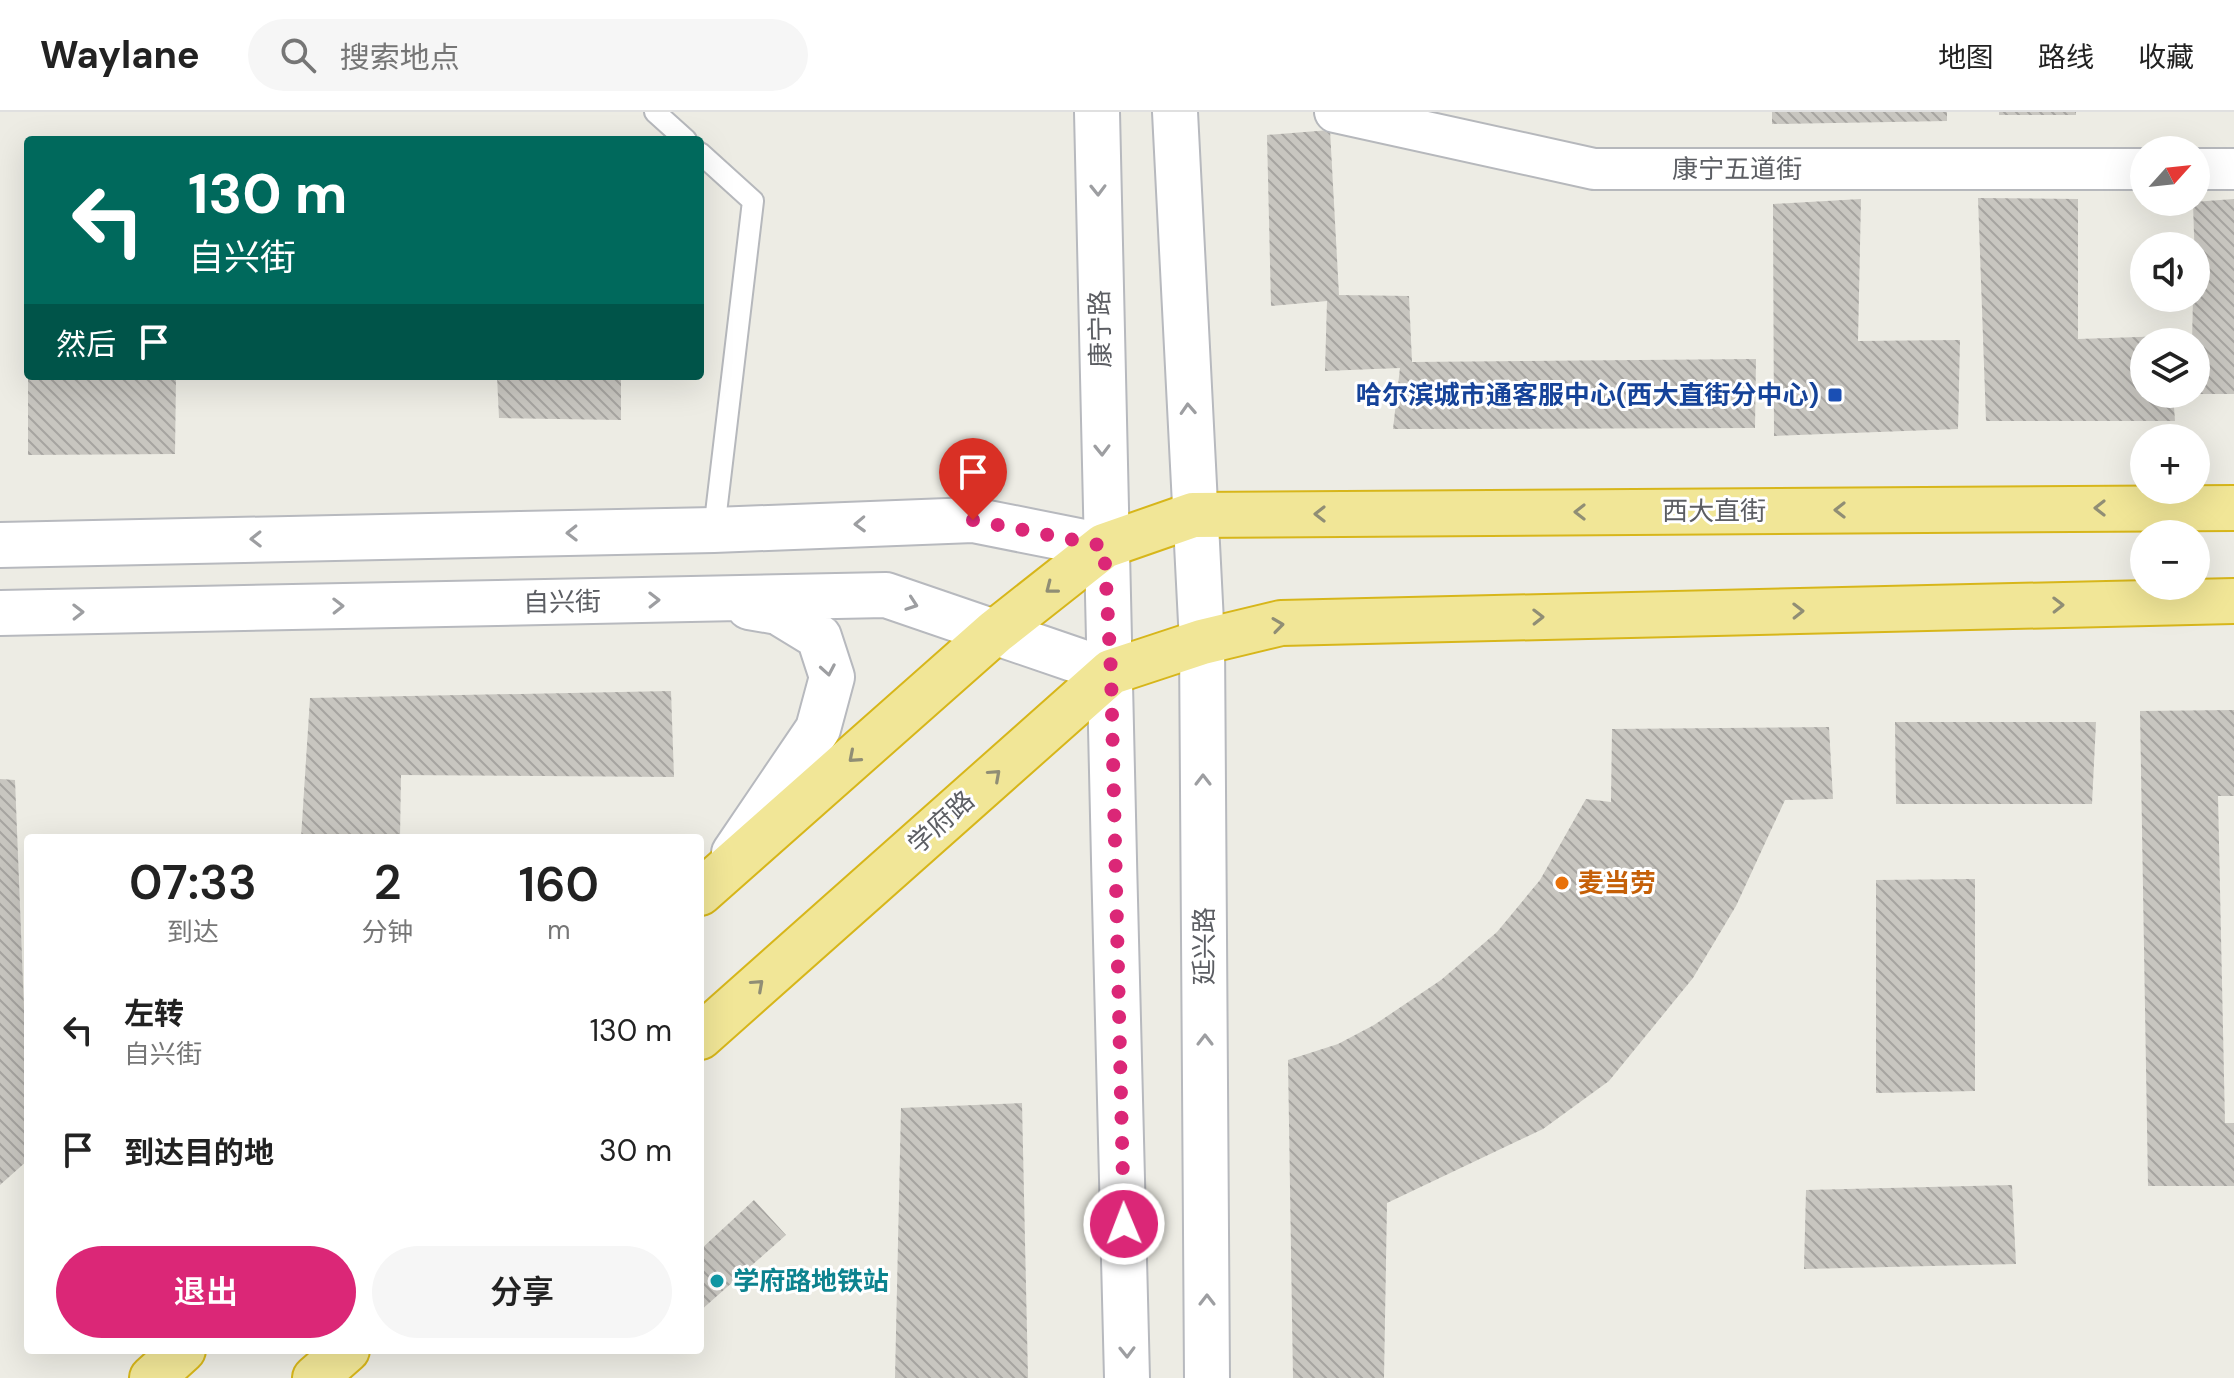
<!DOCTYPE html>
<html lang="zh">
<meta charset="utf-8">
<style>
:root{--surface:#fff;--page:#f6f6f6;--text:#222;--muted:#767676;--line:#e0e0e0;--accent:#db2777}
body{margin:0;font-family:"DM Sans","Noto Sans SC",sans-serif;background:var(--page);color:var(--text);height:100vh;display:flex;flex-direction:column;font-size:30px;white-space:nowrap}
*{box-sizing:border-box;margin:0}
p{font-size:26px;color:var(--muted)}
.icon{flex:none;width:44px;height:44px;fill:none;stroke:currentColor;stroke-width:2;stroke-linecap:round;stroke-linejoin:round}
.map{position:relative;flex:1;overflow:hidden}
.details{position:absolute;left:24px;top:722px;width:680px;height:520px;display:flex;flex-direction:column;background:var(--surface);border-radius:8px;box-shadow:0 8px 32px #0002}
.details>*{flex:none}
.top-card{position:absolute;left:24px;top:24px;width:680px;height:244px;border-radius:8px;box-shadow:0 8px 32px #0002;background:#00695c;color:#fff;overflow:hidden}
.needle{width:52px;rotate:63deg}
.tools{position:absolute;left:2130px;top:24px;display:grid;gap:16px}
.tools a{display:grid;place-items:center;width:80px;height:80px;border-radius:50%;background:var(--surface);box-shadow:0 8px 32px #0002;font-size:40px}
.pin{position:absolute;display:grid;place-items:center;width:68px;height:68px;color:#fff;margin:-82px -34px;border-radius:50% 50% 50% 0;rotate:-45deg;box-shadow:0 0 8px #0007}
.pin .icon{rotate:45deg}
.me{position:absolute;width:88px;margin:-44px;rotate:359deg;stroke-linejoin:round;filter:drop-shadow(0 0 6px #0008)}
.turn{display:flex;align-items:center;gap:28px;height:168px;padding:0 32px;font-size:36px}
.turn .icon{width:104px;height:104px;stroke-width:2.5}
.turn b{display:block;font-size:56px;line-height:68px}
.then{display:flex;align-items:center;height:76px;padding:0 32px;background:#0003;gap:16px;font-size:30px}
.eta{display:flex;justify-content:space-evenly;align-items:center;height:136px;text-align:center}
.eta b{font-size:48px;font-weight:600;line-height:56px}
.button{display:flex;gap:16px;margin-top:auto;padding:16px 32px}
.button a{flex:1;height:92px;border-radius:48px;background:var(--accent);color:#fff;font-size:32px;font-weight:600;line-height:92px;text-align:center}
.button a+a{background:var(--page);color:var(--text)}
ul{padding:0;list-style:none}
li{display:flex;align-items:center;gap:24px;height:120px;padding:0 32px}
li div{flex:1}
li b{display:block;font-size:30px}
li em{font-style:normal}
header{display:flex;align-items:center;gap:48px;box-sizing:border-box;height:112px;padding:0 40px;background:var(--surface);border-bottom:2px solid var(--line)}
header strong{font-size:38px}
nav{display:flex;gap:44px;margin-inline-start:auto;font-size:28px}
.search{width:560px;height:72px;background:var(--page);display:flex;align-items:center;gap:20px;box-sizing:border-box;padding:0 28px;border-radius:44px;color:var(--muted);font-size:30px}
.map>svg:first-child{display:block}
.building{fill:url(#building-back-hatch)}
.lines{fill:none;stroke-linecap:round;stroke-linejoin:round}
.lane-casing{stroke:#b6b8bc;stroke-width:24}
.street-casing{stroke:#b6b8bc;stroke-width:44}
.secondary-casing{stroke:#b7b9be;stroke-width:48}
.highway-casing{stroke:#d7b61a;stroke-width:48}
.lane{stroke:#fff;stroke-width:20}
.street{stroke:#fff;stroke-width:40}
.secondary{stroke:#fff;stroke-width:44}
.highway{stroke:#f1e697;stroke-width:44}
.oneway{stroke:#9d9ea1}
.oneway2{stroke:#908e75}
.route{stroke:#db2777;stroke-width:14;stroke-dasharray:0 25.2}
.transit-dot{fill:#1a4fb4;stroke:#fff;stroke-width:3}
.food-dot{fill:#e8710a;stroke:#fff;stroke-width:3}
.culture-dot{fill:#0f9aa8;stroke:#fff;stroke-width:3}
.labels{text-anchor:middle;dominant-baseline:central;stroke-width:6;stroke-linejoin:round;paint-order:stroke}
.street-label{font-size:26px;fill:#5c5e63;stroke:#fff}
.transit-label{font-size:26px;font-weight:bold;fill:#164399;stroke:#fff;text-anchor:end}
.food-label{font-size:26px;font-weight:bold;fill:#c56008;stroke:#fff;text-anchor:start}
.culture-label{font-size:26px;font-weight:bold;fill:#0d838f;stroke:#fff;text-anchor:start}
</style>
<header>
<strong>Waylane</strong>
<div class="search"><svg class="icon" aria-label="search" viewBox="0 0 24 24"><circle cx="10" cy="10" r="6"/><path d="M15 15l6 6"/></svg>搜索地点</div>
<nav><a>地图</a><a>路线</a><a>收藏</a></nav>
</header>
<div class="map">
<svg width="2234" height="1266" viewBox="0 0 2234 1266">
<defs>
<pattern id="building-back-hatch" width="6" height="6" patternUnits="userSpaceOnUse" patternTransform="scale(2)"><rect width="6" height="6" fill="#c8c6c0"/><path d="M-1 5l2 2M0 0l6 6M5-1l2 2" fill="none" stroke="#a6a4a0"/></pattern>
</defs>
<rect width="100%" height="100%" fill="#edece4"/>
<!-- building -->
<path class="building" d="M 1772,0 L 1947,0 L 1947,9 L 1772,12 Z
M 1999,0 L 2076,0 L 2076,3 L 1999,3 Z
M 1330,18 L 1339,183 L 1409,184 L 1412,250 L 1756,247 L 1755,316 L 1393,317 L 1400,256 L 1325,259 L 1327,189 L 1271,194 L 1267,23 Z
M 1978,86 L 2078,87 L 2078,227 L 2169,224 L 2169,230 L 2144,230 L 2144,282 L 2173,282 L 2175,309 L 1986,309 Z
M 1861,87 L 1858,229 L 1960,228 L 1958,317 L 1774,324 L 1773,92 Z
M 2234,87 L 2234,282 L 2196,282 L 2196,230 L 2192,230 L 2193,186 L 2196,186 L 2193,90 Z
M 28,264 L 176,264 L 175,342 L 28,343 Z
M 497,264 L 621,264 L 621,308 L 499,306 Z
M 671,579 L 674,665 L 401,663 L 400,726 L 301,726 L 310,586 Z
M 2234,598 L 2234,684 L 2218,684 L 2225,1011 L 2234,1011 L 2234,1074 L 2148,1074 L 2140,599 Z
M 1895,610 L 2096,610 L 2092,692 L 1896,692 Z
M 1829,615 L 1833,687 L 1785,688 L 1736,794 L 1693,866 L 1609,969 L 1543,1017 L 1387,1091 L 1384,1266 L 1293,1266 L 1288,948 L 1338,932 L 1374,913 L 1441,868 L 1497,820 L 1540,768 L 1586,687 L 1611,690 L 1612,617 Z
M 0,667 L 15,668 L 24,896 L 28,896 L 28,1048 L 0,1073 Z
M 1975,767 L 1975,979 L 1876,981 L 1876,768 Z
M 1022,991 L 1028,1266 L 895,1266 L 901,996 Z
M 2012,1073 L 2016,1152 L 1804,1157 L 1806,1078 Z
M 754,1088 L 786,1123 L 700,1199 L 700,1138 Z"/>
<g class="lines">
<!-- lane casing -->
<g class="lane-casing">
<path id="lane" d="M 655,0 L 686,28
M 700,41 L 753,89 L 714,418"/>
</g>
<!-- street casing -->
<g class="street-casing">
<path id="street" d="M 1335,0 L 1594,57 L 2144,57
M 2196,57 L 2234,57"/>
</g>
<!-- secondary casing -->
<g class="secondary-casing">
<path id="secondary" d="M 1097,0 C 1103,422 1118,844 1127,1266
M 1175,0 L 1202,530 L 1207,1266
M 0,433 L 714,418 L 973,408 L 1104,434
M 0,501 L 886,483 L 1111,560
M 734,741 L 818,617 L 832,565 L 819,525 L 778,500 L 749,495"/>
</g>
<!-- highway casing -->
<g class="highway-casing">
<path id="highway" d="M 700,781 L 995,520 L 1104,434 L 1193,403 L 2234,396
M 700,925 L 1111,560 L 1202,530 L 1281,511 L 2234,489
M 152,1266 L 183,1238
M 315,1266 L 347,1238"/>
</g>
<!-- lane -->
<use href="#lane" class="lane"/>
<!-- street -->
<use href="#street" class="street"/>
<!-- secondary -->
<use href="#secondary" class="secondary"/>
<!-- highway -->
<use href="#highway" class="highway"/>
</g>
<!-- one-way arrows -->
<defs><path id="oneway-chevron" d="M-2-3.5L2.5 0L-2 3.5" fill="none" stroke-width="1.6" stroke-linecap="round" stroke-linejoin="round" transform="scale(2)"/></defs>
<g class="oneway">
<use href="#oneway-chevron" transform="translate(1098 78) rotate(89)"/>
<use href="#oneway-chevron" transform="translate(1188 297) rotate(-93)"/>
<use href="#oneway-chevron" transform="translate(1102 338) rotate(89)"/>
<use href="#oneway-chevron" transform="translate(860 412) rotate(178)"/>
<use href="#oneway-chevron" transform="translate(572 421) rotate(179)"/>
<use href="#oneway-chevron" transform="translate(256 427) rotate(179)"/>
<use href="#oneway-chevron" transform="translate(654 488) rotate(-1)"/>
<use href="#oneway-chevron" transform="translate(912 492) rotate(19)"/>
<use href="#oneway-chevron" transform="translate(338 494) rotate(-1)"/>
<use href="#oneway-chevron" transform="translate(78 500) rotate(-1)"/>
<use href="#oneway-chevron" transform="translate(828 558) rotate(80)"/>
<use href="#oneway-chevron" transform="translate(1203 668) rotate(-90)"/>
<use href="#oneway-chevron" transform="translate(1205 928) rotate(-90)"/>
<use href="#oneway-chevron" transform="translate(1207 1188) rotate(-90)"/>
<use href="#oneway-chevron" transform="translate(1127 1240) rotate(89)"/>
</g>
<g class="oneway2">
<use href="#oneway-chevron" transform="translate(2100 396) rotate(180)"/>
<use href="#oneway-chevron" transform="translate(1840 398) rotate(180)"/>
<use href="#oneway-chevron" transform="translate(1580 400) rotate(180)"/>
<use href="#oneway-chevron" transform="translate(1320 402) rotate(180)"/>
<use href="#oneway-chevron" transform="translate(1051 476) rotate(142)"/>
<use href="#oneway-chevron" transform="translate(2058 493) rotate(-1)"/>
<use href="#oneway-chevron" transform="translate(1798 499) rotate(-1)"/>
<use href="#oneway-chevron" transform="translate(1538 505) rotate(-1)"/>
<use href="#oneway-chevron" transform="translate(1278 513) rotate(-8)"/>
<use href="#oneway-chevron" transform="translate(854 645) rotate(139)"/>
<use href="#oneway-chevron" transform="translate(995 663) rotate(-42)"/>
<use href="#oneway-chevron" transform="translate(758 873) rotate(-42)"/>
</g>
<g class="lines">
<!-- route -->
<path class="route" d="M 973,408 L 1104,434 L 1111,560 L 1124,1112"/>
</g>
<!-- markers -->
<rect class="transit-dot" x="1827" y="275" width="16" height="16" rx="4"/>
<circle class="food-dot" cx="1562" cy="771" r="8"/>
<circle class="culture-dot" cx="717" cy="1169" r="8"/>
<g class="labels">
<!-- street labels -->
<g class="street-label">
<text x="1737" y="57">康宁五道街</text>
<text transform="translate(1100 217) rotate(-91)">康宁路</text>
<text x="1714" y="399">西大直街</text>
<text transform="translate(562 490) rotate(-1)">自兴街</text>
<text transform="translate(941 710) rotate(-42)">学府路</text>
<text transform="translate(1204 834) rotate(-90)">延兴路</text>
</g>
<!-- transit labels -->
<g class="transit-label">
<text x="1819" y="283">哈尔滨城市通客服中心(西大直街分中心)</text>
</g>
<!-- food labels -->
<g class="food-label">
<text x="1578" y="771">麦当劳</text>
</g>
<!-- culture labels -->
<g class="culture-label">
<text x="733" y="1169">学府路地铁站</text>
</g>
</g>
</svg>
<div class="tools">
<a><svg class="needle" viewBox="-14 -14 28 28"><path d="M0-13l5 13h-10z" fill="#e53935"/><path d="M0 13l5-13h-10z" fill="#767676"/></svg></a>
<a><svg class="icon" aria-label="sound" viewBox="0 0 24 24"><path d="M4 9h4l5-4v14l-5-4H4zM17 9q2 3 0 6"/></svg></a>
<a><svg class="icon" aria-label="layers" viewBox="0 0 24 24"><path d="M12 4l9 5-9 5-9-5zM3 14l9 5 9-5"/></svg></a>
<a>+</a>
<a>−</a>
</div>
<div class="pin" style="left:973px;top:408px;background:#d93025"><svg class="icon" aria-label="arrive" viewBox="0 0 24 24"><path d="M6 21V4h12l-3 4 3 4H6"/></svg></div>
<svg class="me" style="left:1124px;top:1112px" viewBox="-20 -20 40 40"><circle r="17" fill="#db2777" stroke="#fff" stroke-width="3"/><path d="M0-11L8 9 0 5-8 9z" fill="#fff"/></svg>
<div class="top-card">
<div class="turn"><svg class="icon" aria-label="left" viewBox="0 0 24 24"><path d="M17 20v-9H6M10 6l-5 5 5 5"/></svg><div><b>130 m</b>自兴街</div></div>
<div class="then">然后<svg class="icon" aria-label="arrive" viewBox="0 0 24 24"><path d="M6 21V4h12l-3 4 3 4H6"/></svg></div>
</div>
<section class="details">
<div class="eta">
<div><b>07:33</b><p>到达</p></div>
<div><b>2</b><p>分钟</p></div>
<div><b>160</b><p>m</p></div>
</div>
<ul>
<li><svg class="icon" aria-label="left" viewBox="0 0 24 24"><path d="M17 20v-9H6M10 6l-5 5 5 5"/></svg><div><b>左转</b><p>自兴街</p></div><em>130 m</em></li>
<li><svg class="icon" aria-label="arrive" viewBox="0 0 24 24"><path d="M6 21V4h12l-3 4 3 4H6"/></svg><div><b>到达目的地</b></div><em>30 m</em></li>
</ul>
<div class="button"><a>退出</a><a>分享</a></div>
</section>
</div>
